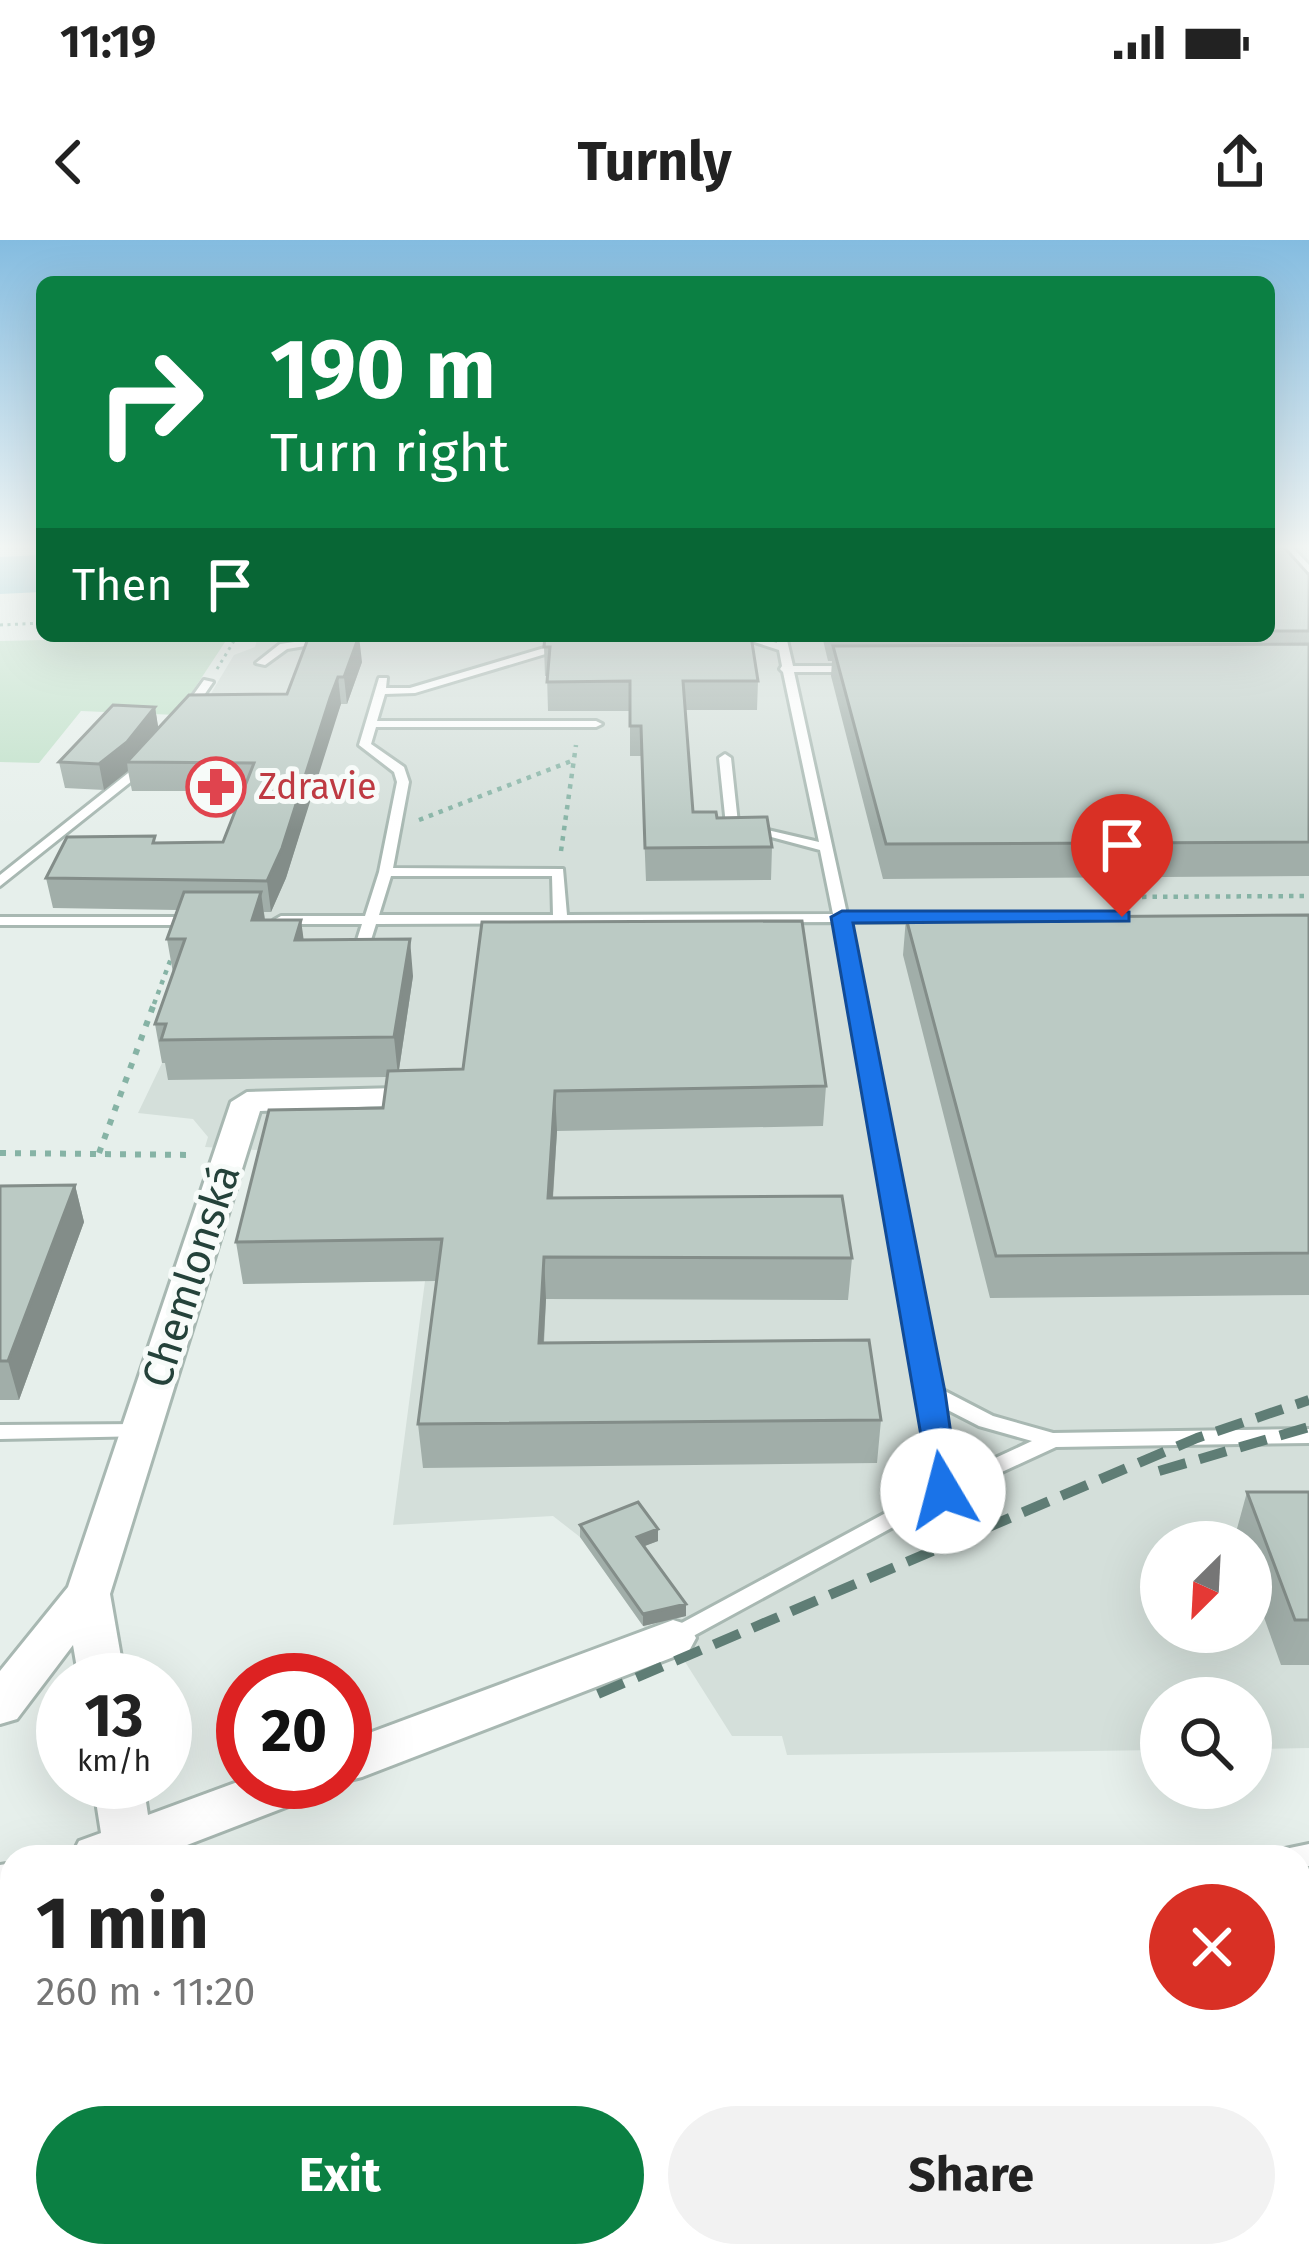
<!DOCTYPE html>
<meta charset="utf-8">
<style>
:root{--surface:#fff;--page:#f2f2f2;--text:#222;--muted:#767676;--accent:#0b8043}
body{margin:0;font-family:"Fira Sans",sans-serif;background:var(--page);color:var(--text);height:100vh;display:flex;flex-direction:column;font-size:45px;white-space:nowrap}
*{box-sizing:border-box;margin:0}
p{font-size:39px;color:var(--muted)}
.icon{flex:none;width:66px;height:66px;fill:none;stroke:currentColor;stroke-width:2;stroke-linecap:round;stroke-linejoin:round}
.map{position:relative;flex:1;overflow:hidden}
.drawer{position:absolute;left:0px;top:1605px;width:1311px;height:423px;display:flex;flex-direction:column;background:var(--surface);border-radius:36px 36px 0 0;box-shadow:0 12px 48px #0002}
.drawer>*{flex:none}
.banner{position:absolute;left:36px;top:36px;width:1239px;height:366px;border-radius:18px;box-shadow:0 12px 48px #0002;background:#0b8043;color:#fff;overflow:hidden}
.needle{width:78px;rotate:204deg}
.tools{position:absolute;left:1140px;top:1281px;display:grid;gap:24px}
.tools a{display:grid;place-items:center;width:132px;height:132px;border-radius:50%;background:var(--surface);box-shadow:0 12px 48px #0002;font-size:60px}
.speed{position:absolute;left:36px;top:1413px;display:flex;gap:24px;font-size:60px;font-weight:700;text-align:center}
.speed>*{display:grid;place-content:center;width:156px;height:156px;border-radius:50%;background:var(--surface);box-shadow:0 12px 48px #0002;line-height:1}
.speed small{font-size:30px;font-weight:400}
.speed .limit{border:18px solid #d22;background:#fff;color:#111}
.pin{position:absolute;display:grid;place-items:center;width:102px;height:102px;color:#fff;margin:-123px -51px;border-radius:50% 50% 50% 0;rotate:-45deg;box-shadow:0 0 12px #0007}
.pin .icon{rotate:45deg}
.me{position:absolute;width:132px;margin:-66px;rotate:352deg;stroke-linejoin:round;filter:drop-shadow(0 0 9px #0008)}
.turn{display:flex;align-items:center;gap:42px;height:252px;padding:0 36px;font-size:54px}
.turn .icon{width:156px;height:156px;stroke-width:2.5}
.turn b{display:block;font-size:84px;line-height:102px}
.then{display:flex;align-items:center;height:114px;padding:0 36px;background:#0003;gap:24px;font-size:45px}
.round{display:grid;place-items:center;flex:none;width:126px;height:126px;border-radius:63px;background:var(--page)}
.overview{display:flex;align-items:center;justify-content:space-between;height:204px;padding:0 36px}
h1{font-size:72px;font-weight:700;line-height:90px}
.primary-button{display:flex;gap:24px;margin-top:auto;padding:24px 36px}
.primary-button a{flex:1;height:138px;border-radius:72px;background:var(--accent);color:#fff;font-size:48px;font-weight:700;line-height:138px;text-align:center}
.primary-button a+a{background:var(--page);color:var(--text)}
.status{display:flex;justify-content:space-between;align-items:center;height:84px;padding:0 60px;background:var(--surface);direction:ltr}
.status svg{height:33px;fill:currentColor}
header{display:flex;justify-content:space-between;align-items:center;height:156px;padding:0 36px;background:var(--surface);font-size:54px;font-weight:700}
.map>svg:first-child{display:block}
.built{fill:#d4dfda;fill-rule:evenodd}
.green{fill:#bfe0c8}
.water{fill:#8ec9d4}
.lines{fill:none;stroke-linecap:round;stroke-linejoin:round}
.service-casing{stroke:#a8b8b2;stroke-width:6}
.minor-casing{stroke:#a8b8b2;stroke-width:6}
.path-far2{stroke:#86b3a5;stroke-width:3;stroke-dasharray:3 4.5;stroke-linecap:butt}
.path-far1{stroke:#86b3a5;stroke-width:4.5;stroke-dasharray:4.5 6;stroke-linecap:butt}
.path{stroke:#86b3a5;stroke-width:6;stroke-dasharray:6 9;stroke-linecap:butt}
.service{fill:#fff;fill-rule:evenodd}
.minor{fill:#fff;fill-rule:evenodd}
.rail{stroke:#5f7d75;stroke-width:10;stroke-dasharray:28 14;stroke-linecap:butt}
.wall{fill:#a1aea9}
.shaded-wall{fill:#838d89}
.building{fill:#bbcac4;stroke:#838d89;stroke-width:3}
.route{fill:#1a73e8;stroke:#114b97;stroke-width:3}
.labels{text-anchor:middle;dominant-baseline:central;stroke-width:10;stroke-linejoin:round;paint-order:stroke}
.far-health-label{font-size:36px;fill:#be3a42;stroke:#f7fbf9;text-anchor:start}
.street-label{font-size:42px;fill:#24423a;stroke:#f7fbf9}
</style>
<div class="status"><b>11:19</b><svg viewBox="0 0 49 12"><path d="M0 12V9h3v3zM5 12V6h3v6zM10 12V3h3v9zM15 12V0h3v12zM26 1h20v11H26zM47 4h2v5h-2z"/></svg></div>
<header><svg class="icon" aria-label="back" viewBox="0 0 24 24"><path d="M15 5l-7 7 7 7"/></svg>Turnly<svg class="icon" aria-label="share" viewBox="0 0 24 24"><path d="M12 15V3M7 8l5-5 5 5M5 13v7h14v-7"/></svg></header>
<div class="map">
<svg width="1309" height="2026" viewBox="0 0 1309 2026">
<rect width="100%" height="100%" fill="#e6efeb"/>
<!-- built -->
<path class="built" d="M 1269,306 L 1309,306 L 1309,1508 L 1251,1509 L 1251,1458 L 1161,1458 L 1161,1510 L 787,1515 L 782,1496 L 732,1496 L 675,1406 L 661,1411 L 580,1297 L 553,1276 L 393,1285 L 425,1041 L 243,1044 L 275,911 L 205,907 L 208,897 L 193,879 L 138,873 L 162,823 L 261,541 L 210,455 L 234,415 L 255,407 L 257,400 L 245,396 L 1269,396 ZM 1161,1302 L 1251,1302 L 1251,1392 L 1161,1392 Z
M 1299,1672 L 1309,1673 L 1309,2026 L 0,2026 L 0,1801 L 12,1800 L 12,2016 L 1299,2016 Z"/>
<!-- green -->
<path class="green" d="M 229,396 L 177,475 L 81,471 L 39,523 L 0,522 L 0,401 Z"/>
<!-- water -->
<path class="water" d="M 42,315 L 42,352 L 0,354 L 0,317 Z"/>
<g class="lines">
<!-- service casing -->
<g class="service-casing">
<path id="service" d="M 1281,306 L 1291,306 L 1309,325 L 1309,333 Z
M 337,396 L 366,396 L 287,409 L 265,425 L 256,423 L 280,404 Z
M 736,396 L 752,396 L 777,403 L 776,396 L 786,396 L 793,426 L 854,426 L 859,429 L 854,432 L 794,432 L 847,674 L 1111,673 L 1118,677 L 1111,681 L 849,682 L 939,1148 L 993,1176 L 1053,1193 L 1309,1189 L 1309,1203 L 1056,1207 L 950,1256 L 673,1407 L 665,1404 L 662,1398 L 665,1392 L 932,1248 L 920,1152 L 835,682 L 376,684 L 365,719 L 358,723 L 351,719 L 362,684 L 281,684 L 274,680 L 281,676 L 365,676 L 379,632 L 397,542 L 394,532 L 359,505 L 379,438 L 387,438 L 386,448 L 410,448 L 568,401 L 573,404 L 572,406 L 415,453 L 385,454 L 377,481 L 596,481 L 602,484 L 596,487 L 376,487 L 371,504 L 404,527 L 409,542 L 393,628 L 563,629 L 567,675 L 833,674 L 820,610 L 726,585 L 719,518 L 725,514 L 731,518 L 738,583 L 819,602 L 783,432 L 780,429 L 782,426 L 779,410 ZM 391,636 L 552,636 L 553,675 L 379,675 ZM 942,1167 L 979,1186 L 1032,1201 L 952,1238 Z
M 204,440 L 213,442 L 189,477 L 181,477 L 179,475 Z
M 142,522 L 152,525 L 0,646 L 0,635 Z
M 0,677 L 193,677 L 200,681 L 193,685 L 0,685 Z
M 141,1184 L 148,1186 L 151,1191 L 148,1196 L 0,1199 L 0,1185 Z
M 1309,1604 L 1309,1626 L 1299,1627 L 1299,1617 L 1281,1617 L 1285,1609 Z
M 12,1768 L 12,1794 L 0,1795 L 0,1769 Z"/>
</g>
<!-- minor casing -->
<g class="minor-casing">
<path id="minor" d="M 397,848 L 413,858 L 408,865 L 260,871 L 110,1354 L 125,1440 L 79,1440 L 73,1405 L 17,1479 L 0,1484 L 0,1431 L 68,1347 L 231,862 L 247,852 Z
M 673,1380 L 689,1385 L 696,1398 L 689,1411 L 362,1537 L 341,1542 L 345,1542 L 345,1502 Z
M 243,1540 L 320,1542 L 312,1557 L 156,1617 L 71,1617 L 79,1601 L 101,1593 L 93,1542 L 143,1542 L 148,1575 Z
M 12,1623 L 12,1669 L 0,1671 L 0,1625 Z"/>
</g>
<!-- path-far2 -->
<path class="path-far2" d="M 0,385 L 42,383
M 217,429 L 237,396"/>
<!-- path-far1 -->
<path class="path-far1" d="M 419,580 L 574,520
M 561,611 L 576,505
M 1121,657 L 1309,656
M 154,764 L 173,713"/>
<!-- path -->
<path class="path" d="M 0,913 L 194,915
M 99,913 L 155,761"/>
<!-- service -->
<use href="#service" class="service"/>
<!-- minor -->
<use href="#minor" class="minor"/>
<!-- rail -->
<path class="rail" d="M 1159,1231 L 1309,1187
M 598,1454 L 1197,1198 L 1309,1160"/>
</g>
<!-- wall -->
<path class="wall" d="M 1269,306 L 1309,335 L 1309,636 L 883,639 L 831,436 L 832,421 L 828,421 L 822,396 L 1269,396 Z
M 544,407 L 758,441 L 757,470 L 685,470 L 693,572 L 717,578 L 772,607 L 771,640 L 646,641 L 641,516 L 630,516 L 630,471 L 548,471 L 547,436 L 545,436 Z
M 362,422 L 347,464 L 341,464 L 333,485 L 286,638 L 271,672 L 264,672 L 265,680 L 301,680 L 303,700 L 413,736 L 399,830 L 826,846 L 823,886 L 557,891 L 553,958 L 852,1018 L 848,1060 L 546,1059 L 544,1103 L 881,1180 L 877,1223 L 423,1228 L 418,1184 L 436,1041 L 243,1044 L 236,1002 L 383,868 L 387,837 L 168,840 L 165,823 L 162,823 L 155,784 L 173,733 L 167,699 L 177,670 L 53,668 L 46,638 L 157,603 L 223,602 L 243,551 L 132,551 L 128,531 L 104,550 L 65,548 L 59,522 L 155,467 L 158,488 L 287,454 Z
M 1309,675 L 1309,1055 L 990,1058 L 903,715 L 906,678 Z
M 75,945 L 84,982 L 19,1160 L 0,1160 L 0,946 Z
M 1247,1252 L 1309,1252 L 1309,1425 L 1281,1425 L 1251,1341 L 1251,1302 L 1237,1302 L 1235,1296 Z
M 580,1285 L 658,1301 L 644,1306 L 686,1376 L 643,1386 L 580,1297 Z"/>
<!-- shaded-wall -->
<path class="shaded-wall" d="M 359,396 L 362,422 L 347,464 L 344,437 Z
M 338,437 L 341,464 L 286,638 L 271,672 L 267,641 Z
M 155,467 L 159,492 L 127,522 L 128,531 L 104,550 L 99,524 Z
M 261,652 L 266,689 L 252,680 Z
M 301,680 L 306,717 L 295,700 Z
M 410,699 L 413,736 L 398,836 L 394,797 Z
M 555,851 L 557,891 L 550,999 L 548,958 Z
M 75,945 L 84,982 L 19,1160 L 8,1121 Z
M 544,1017 L 546,1059 L 541,1146 L 539,1103 Z
M 658,1289 L 658,1301 L 637,1309 L 637,1297 Z
M 686,1364 L 686,1376 L 643,1386 L 643,1374 Z"/>
<!-- building -->
<path class="building" d="M 1269,306 L 1283,306 L 1309,335 L 1309,391 L 1269,391 Z
M 309,396 L 359,396 L 344,437 L 338,437 L 330,458 L 282,608 L 267,641 L 46,638 L 67,597 L 155,596 L 153,603 L 223,602 L 254,523 L 127,522 L 189,455 L 287,454 Z
M 545,396 L 751,396 L 758,441 L 683,441 L 693,572 L 716,572 L 717,578 L 767,577 L 772,607 L 645,608 L 641,486 L 630,486 L 630,441 L 547,442 L 550,407 L 544,407 Z
M 1309,404 L 1309,602 L 886,604 L 833,406 Z
M 113,465 L 155,467 L 127,502 L 99,524 L 59,522 Z
M 184,652 L 261,652 L 252,680 L 301,680 L 295,700 L 410,699 L 394,797 L 161,800 L 166,784 L 155,784 L 185,699 L 167,699 Z
M 1309,675 L 1309,1013 L 996,1016 L 906,678 Z
M 802,681 L 826,846 L 555,851 L 548,958 L 842,956 L 852,1018 L 544,1017 L 539,1103 L 869,1100 L 881,1180 L 418,1184 L 442,999 L 236,1002 L 269,870 L 383,868 L 388,831 L 463,829 L 482,682 Z
M 75,945 L 8,1121 L 0,1121 L 0,946 Z
M 1247,1252 L 1309,1252 L 1309,1380 L 1295,1380 Z
M 638,1262 L 658,1289 L 637,1297 L 686,1364 L 643,1374 L 580,1285 Z"/>
<!-- sky -->
<linearGradient id="sky" x2="0" y2="1"><stop stop-color="#84bce0"/><stop offset="0.52" stop-color="#f4f8f6"/><stop offset="1" stop-color="#f4f8f6" stop-opacity="0"/></linearGradient>
<rect width="1309" height="590" fill="url(#sky)"/>
<!-- route -->
<path class="route" d="M 1122,671 L 1129,672 L 1129,681 L 853,683 L 945,1152 L 959,1251 L 954,1259 L 932,1259 L 831,677 L 842,671 Z"/>
<!-- icons -->
<defs>
<g id="pharmacy-ring" transform="scale(3)"><circle r="9.5" fill="#f7fbf9" stroke="#e0444e" stroke-width="1.5"/><path d="M-2-6h4v4h4v4h-4v4h-4v-4h-4v-4h4Z" fill="#e0444e"/></g>
</defs>
<g fill-rule="evenodd">
<use href="#pharmacy-ring" x="216" y="547"/>
</g>
<g class="labels">
<!-- far-health labels -->
<g class="far-health-label">
<text x="258" y="547">Zdravie</text>
</g>
<!-- street labels -->
<g class="street-label">
<text transform="translate(191 1036) rotate(-72)">Chemlonská</text>
</g>
</g>
</svg>
<div class="tools">
<a><svg class="needle" viewBox="-14 -14 28 28"><path d="M0-13l5 13h-10z" fill="#e53935"/><path d="M0 13l5-13h-10z" fill="#767676"/></svg></a>
<a><svg class="icon" aria-label="search" viewBox="0 0 24 24"><circle cx="10" cy="10" r="6"/><path d="M15 15l6 6"/></svg></a>
</div>
<div class="speed"><div>13<small>km/h</small></div><div class="limit">20</div></div>
<div class="pin" style="left:1122px;top:677px;background:#d93025"><svg class="icon" aria-label="arrive" viewBox="0 0 24 24"><path d="M6 21V4h12l-3 4 3 4H6"/></svg></div>
<svg class="me" style="left:943px;top:1251px" viewBox="-20 -20 40 40"><circle r="19" fill="#fff"/><path d="M0-13L10 11 0 6-10 11z" fill="#1a73e8"/></svg>
<div class="banner">
<div class="turn"><svg class="icon" aria-label="right" viewBox="0 0 24 24"><path d="M7 20v-9h11M14 6l5 5-5 5"/></svg><div><b>190 m</b>Turn right</div></div>
<div class="then">Then<svg class="icon" aria-label="arrive" viewBox="0 0 24 24"><path d="M6 21V4h12l-3 4 3 4H6"/></svg></div>
</div>
<section class="drawer">
<div class="overview"><div><h1>1 min</h1><p>260 m · 11:20</p></div><a class="round" style="background:#d93025;color:#fff"><svg class="icon" aria-label="close" viewBox="0 0 24 24"><path d="M6 6l12 12M18 6L6 18"/></svg></a></div>
<div class="primary-button"><a>Exit</a><a>Share</a></div>
</section>
</div>
